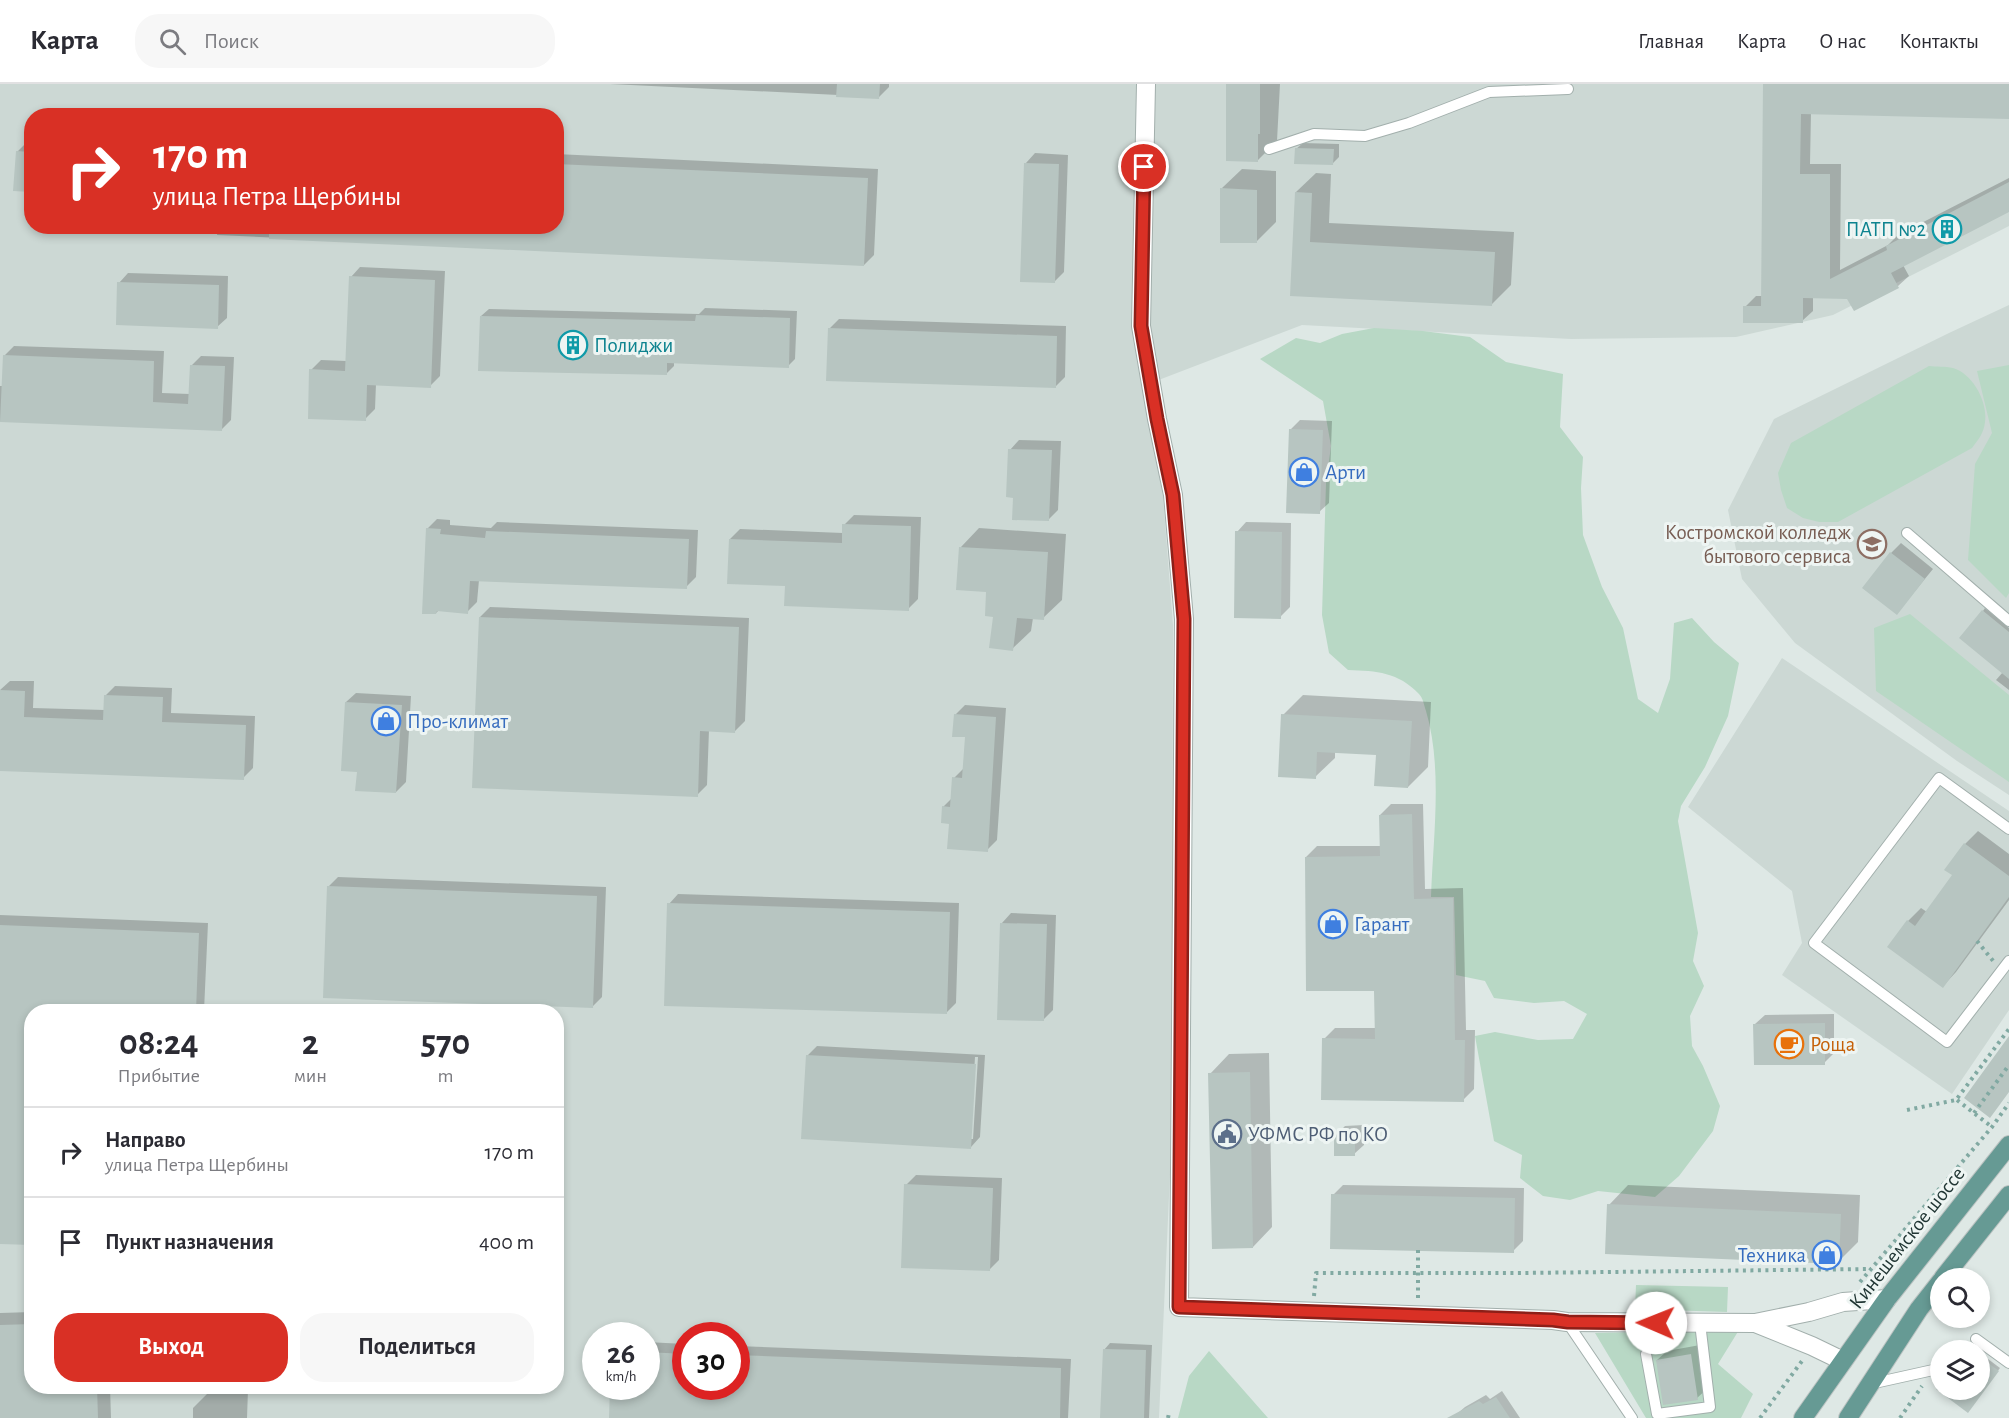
<!DOCTYPE html>
<html lang="ru">
<meta charset="utf-8">
<style>
:root{--surface:#fff;--page:#f7f7f7;--text:#2b2b33;--muted:#7c7c81;--line:#e1e1e2;--accent:#d93025}
body{margin:0;font-family:"Alegreya Sans",sans-serif;background:var(--page);color:var(--text);height:100vh;display:flex;flex-direction:column;font-size:22px;white-space:nowrap}
*{box-sizing:border-box;margin:0}
p{font-size:20px;color:var(--muted)}
.icon{flex:none;width:33px;height:33px;fill:none;stroke:currentColor;stroke-width:2;stroke-linecap:round;stroke-linejoin:round}
.map{position:relative;flex:1;overflow:hidden}
.drawer{position:absolute;left:24px;top:920px;width:540px;height:390px;display:flex;flex-direction:column;background:var(--surface);border-radius:24px;box-shadow:0 3px 9px #0003}
.drawer>*{flex:none}
.banner{position:absolute;left:24px;top:24px;width:540px;height:126px;border-radius:24px;box-shadow:0 3px 9px #0003;background:#d93025;color:#fff;overflow:hidden}
.fabs{position:absolute;left:1930px;top:1184px;display:grid;gap:12px}
.fabs a{display:grid;place-items:center;width:60px;height:60px;border-radius:50%;background:var(--surface);box-shadow:0 3px 9px #0003;font-size:30px}
.speed{position:absolute;left:582px;top:1238px;display:flex;gap:12px;font-size:30px;font-weight:700;text-align:center}
.speed>*{display:grid;place-content:center;width:78px;height:78px;border-radius:50%;background:var(--surface);box-shadow:0 3px 9px #0003;line-height:1}
.speed small{font-size:15px;font-weight:400}
.speed .limit{border:9px solid #d22;background:#fff;color:#111}
.pin{position:absolute;display:grid;place-items:center;width:51px;height:51px;color:#fff;margin:-26px;border:3px solid #fff;border-radius:50%;box-shadow:0 2px 6px #0007}
.me{position:absolute;width:66px;margin:-33px;rotate:271deg;stroke-linejoin:round;filter:drop-shadow(0 0 4px #0008)}
.turn{display:flex;align-items:center;gap:21px;height:126px;padding:0 30px;font-size:27px}
.turn .icon{width:78px;height:78px;stroke-width:2.5}
.turn b{display:block;font-size:42px;line-height:51px}
.eta{display:flex;justify-content:space-evenly;align-items:center;height:102px;text-align:center}
.eta b{font-size:36px;font-weight:700;line-height:42px}
.cta{display:flex;gap:12px;margin-top:auto;padding:12px 30px}
.cta a{flex:1;height:69px;border-radius:24px;background:var(--accent);color:#fff;font-size:24px;font-weight:700;line-height:69px;text-align:center}
.cta a+a{background:var(--page);color:var(--text)}
ul{padding:0;list-style:none}
li{display:flex;align-items:center;gap:18px;height:90px;padding:0 30px;border-top:2px solid var(--line)}
li div{flex:1}
li b{display:block;font-size:22px}
li em{font-style:normal}
header{display:flex;align-items:center;gap:36px;box-sizing:border-box;height:84px;padding:0 30px;background:var(--surface);border-bottom:2px solid var(--line)}
header strong{font-size:28px}
nav{display:flex;gap:33px;margin-inline-start:auto;font-size:21px}
.search{width:420px;height:54px;background:var(--page);display:flex;align-items:center;gap:15px;box-sizing:border-box;padding:0 21px;border-radius:24px;color:var(--muted);font-size:22px}
.map>svg:first-child{display:block}
.built{fill:#ccd8d4;fill-rule:evenodd}
.green{fill:#b8d8c5}
.shadow{fill:#0003;fill-rule:evenodd}
.building{fill:#b7c5c1}
.lines{fill:none;stroke-linecap:round;stroke-linejoin:round}
.lane-casing{stroke:#a2afac;stroke-width:12}
.street-casing{stroke:#a2afac;stroke-width:20}
.primary-casing{stroke:#bcc3c2;stroke-width:20}
.path{stroke:#81a9a2;stroke-width:4;stroke-dasharray:3 4.5;stroke-linecap:butt}
.lane{stroke:#fff;stroke-width:10}
.street{stroke:#fff;stroke-width:18}
.primary{stroke:#669a94;stroke-width:18}
.route-casing{stroke:#8d1f18;stroke-width:15}
.route{stroke:#d93025;stroke-width:10}
.labels{text-anchor:middle;dominant-baseline:central;stroke-width:6;stroke-linejoin:round;paint-order:stroke}
.culture-label{font-size:21px;fill:#0d838f;stroke:#eef5f3;text-anchor:end}
.shop-label{font-size:21px;fill:#366cbe;stroke:#eef5f3;text-anchor:start}
.education-label{font-size:21px;fill:#785e54;stroke:#eef5f3;text-anchor:end}
.food-label{font-size:21px;fill:#c56008;stroke:#eef5f3;text-anchor:start}
.service-label{font-size:21px;fill:#4e5e75;stroke:#eef5f3;text-anchor:start}
.street-label{font-size:21px;fill:#213634;stroke:#eef5f3}
</style>
<header>
<strong>Карта</strong>
<div class="search"><svg class="icon" aria-label="search" viewBox="0 0 24 24"><circle cx="10" cy="10" r="6"/><path d="M15 15l6 6"/></svg>Поиск</div>
<nav><a>Главная</a><a>Карта</a><a>О нас</a><a>Контакты</a></nav>
</header>
<div class="map">
<svg width="2009" height="1334" viewBox="0 0 2009 1334">
<rect width="100%" height="100%" fill="#dee8e5"/>
<!-- built -->
<path class="built" d="M 0,0 L 2009,0 L 2009,142 L 1833,231 L 1736,253 L 1571,255 L 1302,241 L 1143,302 L 1163,412 L 1173,541 L 1172,1046 L 1159,1334 L 0,1334 ZM 32,32 L 556,32 L 556,142 L 32,142 ZM 32,927 L 556,927 L 556,1302 L 32,1302 ZM 596,1251 L 646,1251 L 646,1302 L 596,1302 ZM 686,1251 L 736,1251 L 736,1302 L 686,1302 Z
M 2009,221 L 2009,711 L 1957,677 L 1795,559 L 1742,495 L 1728,426 L 1774,335 L 1949,249 Z
M 1782,574 L 2009,727 L 2009,926 L 1952,1010 L 1782,891 L 1802,859 L 1792,807 L 1688,723 Z"/>
<!-- green -->
<path class="green" d="M 1374,244 L 1423,247 L 1470,253 L 1506,278 L 1563,290 L 1560,343 L 1583,373 L 1581,404 L 1583,451 L 1602,503 L 1623,544 L 1638,615 L 1658,629 L 1670,595 L 1674,539 L 1692,534 L 1714,558 L 1739,579 L 1728,632 L 1705,683 L 1681,722 L 1678,737 L 1698,849 L 1693,877 L 1704,902 L 1690,932 L 1692,962 L 1703,982 L 1720,1022 L 1713,1047 L 1679,1092 L 1655,1113 L 1598,1107 L 1570,1116 L 1543,1112 L 1520,1094 L 1522,1071 L 1494,1057 L 1475,952 L 1495,948 L 1538,956 L 1573,955 L 1587,930 L 1564,917 L 1534,919 L 1494,914 L 1485,897 L 1456,891 L 1454,813 L 1431,813 C 1433,754 1443,684 1426,627 C 1424,621 1423,614 1419,610 C 1398,588 1377,587 1348,586 L 1329,569 L 1322,531 L 1326,399 L 1331,362 L 1323,317 L 1260,275 L 1296,254 L 1320,259 L 1342,250 Z
M 2009,281 L 2009,509 L 2006,514 L 1968,476 L 1975,380 L 1992,349 L 1977,287 Z
M 1929,282 C 1936,283 1945,282 1953,284 C 1973,290 1988,318 1985,338 C 1984,349 1978,356 1972,364 L 1838,438 L 1819,438 L 1803,434 L 1787,424 L 1781,406 L 1778,389 L 1791,359 Z
M 1910,530 L 2009,611 L 2009,698 L 1876,607 L 1874,544 Z
M 1636,1201 L 1728,1203 L 1727,1228 L 1635,1225 Z
M 1739,1246 L 1718,1280 L 1753,1310 L 1741,1334 L 1646,1334 L 1595,1249 Z
M 1209,1267 L 1268,1334 L 1178,1334 L 1189,1292 Z"/>
<!-- shadow -->
<path class="shadow" d="M 610,0 L 889,0 L 889,3 L 879,13 Z
M 1227,0 L 1280,0 L 1277,57 L 1257,77 Z
M 1764,0 L 2009,0 L 2009,34 L 1811,29 L 1810,80 L 1841,80 L 1840,186 L 1888,161 L 1898,151 L 2009,94 L 2009,126 L 1903,181 L 1909,192 L 1898,202 L 1848,213 L 1813,213 L 1813,227 L 1802,237 L 1745,223 L 1756,212 L 1763,212 Z
M 27,58 L 32,58 L 32,107 L 17,68 Z
M 1303,59 L 1339,60 L 1339,73 L 1332,80 L 1296,65 Z
M 1035,69 L 1068,71 L 1064,188 L 1054,198 L 1026,79 Z
M 556,70 L 878,85 L 874,171 L 864,181 L 217,151 L 218,142 L 556,142 Z
M 1242,85 L 1276,87 L 1276,138 L 1256,158 L 1222,104 Z
M 1316,89 L 1331,90 L 1329,139 L 1514,148 L 1511,201 L 1491,221 L 1291,211 L 1296,108 Z
M 360,183 L 445,187 L 440,292 L 430,302 L 376,300 L 375,325 L 365,335 L 311,286 L 321,276 L 347,277 L 351,193 Z
M 128,189 L 228,192 L 227,234 L 217,243 L 119,199 Z
M 705,224 L 797,227 L 795,275 L 788,282 L 674,278 L 674,282 L 666,290 L 481,232 L 489,225 L 699,230 Z
M 839,235 L 1066,242 L 1065,293 L 1055,303 L 829,245 Z
M 14,262 L 164,267 L 162,309 L 190,310 L 191,282 L 201,272 L 234,273 L 231,336 L 221,346 L 0,337 L 0,302 L 3,302 L 4,272 Z
M 1300,336 L 1332,337 L 1329,419 L 1319,428 L 1290,346 Z
M 1019,356 L 1061,357 L 1058,426 L 1048,436 L 1015,412 L 1010,366 Z
M 854,431 L 921,433 L 918,515 L 908,525 L 787,500 L 730,455 L 740,445 L 843,449 L 844,441 Z
M 437,435 L 450,436 L 450,441 L 491,444 L 497,438 L 698,446 L 696,493 L 686,503 L 479,496 L 477,518 L 467,528 L 439,526 L 436,529 L 427,445 Z
M 1246,438 L 1291,439 L 1290,523 L 1280,533 L 1237,448 Z
M 979,444 L 1066,450 L 1062,516 L 1043,534 L 1033,534 L 1031,547 L 1012,565 L 994,531 L 988,507 L 961,463 Z
M 1901,459 L 1933,485 L 1897,529 L 1891,469 Z
M 490,523 L 749,534 L 745,637 L 735,647 L 709,646 L 707,701 L 697,711 L 480,533 Z
M 1985,524 L 2009,544 L 2009,606 L 1996,596 L 2003,588 L 1983,527 Z
M 10,597 L 34,597 L 33,624 L 105,626 L 105,612 L 115,602 L 172,604 L 171,629 L 255,632 L 253,684 L 243,694 L 0,685 L 0,606 Z
M 356,609 L 411,612 L 406,698 L 396,708 L 358,686 L 346,618 Z
M 1303,611 L 1431,618 L 1428,683 L 1408,703 L 1377,670 L 1335,668 L 1335,674 L 1315,693 L 1283,631 Z
M 965,621 L 1006,624 L 997,756 L 987,766 L 950,739 L 943,723 L 952,714 L 954,694 L 964,684 L 966,652 L 955,631 Z
M 1391,720 L 1423,720 L 1425,805 L 1463,804 L 1466,946 L 1475,946 L 1474,1005 L 1463,1016 L 1324,955 L 1335,944 L 1376,944 L 1376,905 L 1306,773 L 1317,762 L 1381,762 L 1380,731 Z
M 1978,747 L 2009,770 L 2009,816 L 1956,888 L 1943,902 L 1908,837 L 1921,824 L 1927,828 L 1954,791 L 1965,760 Z
M 338,793 L 606,803 L 602,913 L 592,923 L 328,803 Z
M 678,810 L 959,819 L 956,919 L 946,929 L 669,820 Z
M 1011,829 L 1056,831 L 1053,926 L 1043,936 L 1002,839 Z
M 0,831 L 208,839 L 204,927 L 32,927 L 0,1158 Z
M 1834,930 L 1834,969 L 1824,979 L 1755,940 L 1765,931 Z
M 817,962 L 985,971 L 980,1053 L 971,1063 L 807,972 ZM 975,973 L 978,973 L 973,1055 L 970,1055 Z
M 1269,969 L 1272,1143 L 1253,1163 L 1210,990 L 1229,970 Z
M 1364,1041 L 1364,1061 L 1354,1070 L 1335,1052 L 1345,1042 Z
M 916,1091 L 1002,1094 L 999,1176 L 989,1186 L 906,1101 Z
M 1343,1101 L 1524,1104 L 1523,1157 L 1513,1167 L 1333,1111 Z
M 1628,1101 L 1860,1111 L 1858,1158 L 1838,1178 L 1609,1121 Z
M 32,1228 L 32,1302 L 110,1302 L 111,1334 L 0,1334 L 0,1229 Z
M 646,1258 L 686,1260 L 686,1302 L 736,1302 L 736,1262 L 1071,1275 L 1068,1334 L 611,1334 L 612,1302 L 646,1302 Z
M 1110,1259 L 1152,1261 L 1149,1334 L 1102,1334 L 1104,1266 Z
M 1700,1261 L 1707,1305 L 1697,1314 L 1657,1276 L 1667,1267 Z
M 1980,1269 L 2000,1284 L 1970,1324 L 1952,1305 L 1980,1305 Z
M 213,1304 L 248,1306 L 247,1334 L 193,1334 L 193,1324 Z
M 1502,1307 L 1520,1334 L 1462,1334 L 1458,1329 L 1465,1323 L 1486,1311 L 1490,1315 Z"/>
<!-- building -->
<path class="building" d="M 837,0 L 880,0 L 879,15 L 836,13 Z
M 1226,0 L 1260,0 L 1260,50 L 1258,50 L 1258,78 L 1226,77 Z
M 1763,0 L 2009,0 L 2009,35 L 1801,30 L 1800,90 L 1830,90 L 1830,195 L 1887,166 L 1886,162 L 2009,98 L 2009,128 L 1891,189 L 1899,204 L 1854,227 L 1847,215 L 1803,214 L 1803,239 L 1743,239 L 1743,222 L 1761,222 Z
M 1295,64 L 1334,65 L 1333,81 L 1294,80 Z
M 16,67 L 32,68 L 32,108 L 13,107 Z
M 1024,79 L 1059,80 L 1055,199 L 1020,198 Z
M 556,80 L 868,94 L 864,182 L 269,155 L 269,142 L 556,142 Z
M 1220,104 L 1257,106 L 1257,159 L 1220,159 Z
M 1295,108 L 1312,109 L 1310,158 L 1495,168 L 1492,222 L 1290,212 Z
M 349,192 L 435,196 L 431,304 L 367,301 L 366,337 L 308,335 L 309,285 L 345,287 Z
M 117,198 L 219,201 L 218,245 L 116,241 Z
M 696,231 L 790,234 L 789,284 L 667,279 L 667,291 L 478,287 L 480,232 L 695,237 Z
M 828,244 L 1057,252 L 1056,304 L 826,297 Z
M 3,271 L 154,277 L 153,318 L 188,320 L 190,281 L 225,282 L 222,347 L 0,338 Z
M 1289,345 L 1323,346 L 1320,430 L 1286,429 Z
M 1008,365 L 1052,366 L 1049,437 L 1012,436 L 1013,414 L 1006,413 Z
M 842,440 L 911,442 L 909,527 L 784,522 L 785,502 L 727,500 L 729,455 L 842,459 Z
M 426,444 L 441,445 L 440,450 L 485,454 L 486,447 L 689,455 L 687,505 L 470,497 L 468,530 L 437,527 L 436,530 L 422,530 Z
M 1235,447 L 1282,448 L 1281,535 L 1234,534 Z
M 959,463 L 1048,468 L 1044,536 L 1017,534 L 1013,567 L 989,564 L 993,533 L 985,532 L 986,508 L 956,506 Z
M 1890,468 L 1925,495 L 1897,531 L 1862,504 Z
M 1982,526 L 2009,548 L 2009,595 L 1959,554 Z
M 479,533 L 739,543 L 735,649 L 700,647 L 698,713 L 472,704 Z
M 0,606 L 25,607 L 24,633 L 103,636 L 104,611 L 163,613 L 162,638 L 246,641 L 244,696 L 0,687 Z
M 345,618 L 402,621 L 396,709 L 355,707 L 357,688 L 341,687 Z
M 954,630 L 996,633 L 988,768 L 947,765 L 949,740 L 941,739 L 942,722 L 950,723 L 952,693 L 962,694 L 965,653 L 952,653 Z
M 1281,630 L 1412,637 L 1408,704 L 1374,702 L 1376,671 L 1317,668 L 1316,695 L 1278,693 Z
M 1412,730 L 1414,815 L 1453,814 L 1455,956 L 1465,956 L 1464,1018 L 1321,1016 L 1322,954 L 1375,955 L 1374,907 L 1306,907 L 1305,773 L 1380,772 L 1379,731 Z
M 1964,759 L 2009,792 L 2009,813 L 1943,904 L 1887,863 L 1907,836 L 1915,842 L 1952,791 L 1944,786 Z
M 327,802 L 597,812 L 593,924 L 323,914 Z
M 667,819 L 950,828 L 947,930 L 664,922 Z
M 1000,839 L 1047,840 L 1044,937 L 997,936 Z
M 0,841 L 199,849 L 196,927 L 32,927 L 32,1161 L 0,1160 Z
M 1825,939 L 1825,981 L 1754,981 L 1753,940 Z
M 2009,952 L 2009,1008 L 1990,1034 L 1964,1014 Z
M 806,971 L 976,980 L 971,1065 L 801,1055 Z
M 1250,988 L 1253,1164 L 1212,1165 L 1208,989 Z
M 1334,1051 L 1355,1051 L 1355,1072 L 1334,1072 Z
M 904,1100 L 993,1104 L 990,1187 L 901,1184 Z
M 1331,1110 L 1515,1114 L 1514,1169 L 1330,1165 Z
M 1607,1120 L 1841,1130 L 1839,1180 L 1605,1170 Z
M 32,1240 L 32,1302 L 97,1302 L 98,1334 L 0,1334 L 0,1241 Z
M 1103,1265 L 1146,1266 L 1144,1334 L 1100,1334 Z
M 646,1268 L 686,1270 L 686,1302 L 736,1302 L 736,1271 L 1061,1284 L 1060,1334 L 609,1334 L 610,1302 L 646,1302 Z
M 1691,1270 L 1698,1316 L 1663,1321 L 1656,1276 Z
M 1980,1273 L 1999,1287 L 1968,1329 L 1936,1305 L 1980,1305 Z
M 1496,1313 L 1510,1334 L 1447,1334 L 1479,1317 L 1483,1320 Z"/>
<g class="lines">
<!-- lane casing -->
<g class="lane-casing">
<path id="lane" d="M 1269,65 L 1314,50 L 1365,52 L 1409,39 L 1489,8 L 1568,5
M 1907,449 L 2009,537
M 2009,745 L 1939,694 L 1814,859 L 1947,958 L 2009,877
M 1567,1238 L 1632,1334
M 1976,1255 L 2009,1279
M 1646,1270 L 1657,1330 L 1710,1323 L 1700,1239
M 1870,1300 L 1933,1286"/>
</g>
<!-- street casing -->
<g class="street-casing">
<path id="street" d="M 1146,0 L 1141,242 L 1157,335 L 1173,411 L 1184,535 L 1179,1223 L 1553,1236 L 1567,1238 L 1755,1239 L 1809,1228 L 1843,1218 L 1887,1215
M 1755,1239 L 1812,1262 L 1843,1277"/>
</g>
<!-- primary casing -->
<g class="primary-casing">
<path id="primary" d="M 1943,1194 L 2009,1111
M 1803,1334 L 1887,1215 L 2009,1061
M 1848,1334 L 1919,1225 L 1941,1197"/>
</g>
<!-- path -->
<path class="path" d="M 1977,857 L 1994,878
M 1957,1016 L 1992,1043
M 1907,1026 L 1956,1016 L 2009,945
M 1974,1029 L 2009,981
M 1418,1166 L 1418,1216
M 1860,1198 L 1992,1043 L 2009,1019
M 1314,1212 L 1316,1189 L 1521,1189 L 1871,1185
M 1168,1334 L 1169,1329
M 1760,1334 L 1802,1277
M 1900,1334 L 1922,1302"/>
<!-- lane -->
<use href="#lane" class="lane"/>
<!-- street -->
<use href="#street" class="street"/>
<!-- primary -->
<use href="#primary" class="primary"/>
</g>
<g class="lines">
<!-- route casing -->
<g class="route-casing">
<path id="route" d="M 1144,83 L 1141,242 L 1157,335 L 1173,411 L 1184,535 L 1179,1223 L 1553,1236 L 1568,1238 L 1656,1239"/>
</g>
<!-- route -->
<use href="#route" class="route"/>
</g>
<!-- icons -->
<defs>
<g id="building-ring" transform="scale(1.5)"><circle r="9.5" fill="#eef5f3" stroke="#0f9aa8" stroke-width="1.5"/><path d="M-4-6H4V6H1V3H-1V6H-4ZM-2.5-4.3h1.7v1.8h-1.7ZM.8-4.3h1.7v1.8H.8ZM-2.5-1h1.7V.8h-1.7ZM.8-1h1.7V.8H.8Z" fill="#0f9aa8"/></g>
<g id="shop-ring" transform="scale(1.5)"><circle r="9.5" fill="#eef5f3" stroke="#3f7fe0" stroke-width="1.5"/><path d="M-5-2.5h2.3a2.7 3.5 0 0 1 5.4 0H5L5.5 6h-11ZM-1.5-2.5h3a1.5 2.3 0 0 0-3 0Z" fill="#3f7fe0"/></g>
<g id="university-ring" transform="scale(1.5)"><circle r="9.5" fill="#eef5f3" stroke="#8d6e63" stroke-width="1.5"/><path d="M0-5L7-2L0 1L-7-2ZM-4 1L0 2.5L4 1V4Q0 6-4 4Z" fill="#8d6e63"/></g>
<g id="cafe-ring" transform="scale(1.5)"><circle r="9.5" fill="#eef5f3" stroke="#e8710a" stroke-width="1.5"/><path d="M-5.5-4.5H6V0H3Q3 3.5 0 3.5H-2.5Q-5.5 3.5-5.5 0ZM3-3.2v2h1.7v-2ZM-6 4.5H4V6H-6Z" fill="#e8710a"/></g>
<g id="civic-ring" transform="scale(1.5)"><circle r="9.5" fill="#eef5f3" stroke="#5c6f8a" stroke-width="1.5"/><path d="M-.6-6.5H3V-4.5H.6V-3L4-1V1h2V6H-6V1h2V-1L-.6-3ZM-1.2 2.5V6h2.4V2.5Z" fill="#5c6f8a"/></g>
</defs>
<g fill-rule="evenodd">
<use href="#building-ring" x="1947" y="145"/>
<use href="#building-ring" x="573" y="261"/>
<use href="#shop-ring" x="1304" y="388"/>
<use href="#university-ring" x="1872" y="460"/>
<use href="#shop-ring" x="386" y="637"/>
<use href="#shop-ring" x="1333" y="840"/>
<use href="#cafe-ring" x="1789" y="960"/>
<use href="#civic-ring" x="1227" y="1050"/>
<use href="#shop-ring" x="1827" y="1171"/>
</g>
<g class="labels">
<!-- culture labels -->
<g class="culture-label">
<text x="1926" y="145">ПАТП №2</text>
<text x="594" y="261" text-anchor="start">Полиджи</text>
</g>
<!-- shop labels -->
<g class="shop-label">
<text x="1325" y="388">Арти</text>
<text x="407" y="637">Про-климат</text>
<text x="1354" y="840">Гарант</text>
<text x="1806" y="1171" text-anchor="end">Техника</text>
</g>
<!-- education labels -->
<g class="education-label">
<text x="1851" y="448">Костромской колледж<tspan x="1851" dy="24">бытового сервиса</tspan></text>
</g>
<!-- food labels -->
<g class="food-label">
<text x="1810" y="960">Роща</text>
</g>
<!-- service labels -->
<g class="service-label">
<text x="1248" y="1050">УФМС РФ по КО</text>
</g>
<!-- street labels -->
<g class="street-label">
<text transform="translate(1907 1154) rotate(-52)">Кинешемское шоссе</text>
</g>
</g>
</svg>
<div class="fabs">
<a><svg class="icon" aria-label="search" viewBox="0 0 24 24"><circle cx="10" cy="10" r="6"/><path d="M15 15l6 6"/></svg></a>
<a><svg class="icon" aria-label="layers" viewBox="0 0 24 24"><path d="M12 4l9 5-9 5-9-5zM3 14l9 5 9-5"/></svg></a>
</div>
<div class="speed"><div>26<small>km/h</small></div><div class="limit">30</div></div>
<div class="pin" style="left:1144px;top:83px;background:#d93025"><svg class="icon" aria-label="arrive" viewBox="0 0 24 24"><path d="M6 21V4h12l-3 4 3 4H6"/></svg></div>
<svg class="me" style="left:1656px;top:1239px" viewBox="-20 -20 40 40"><circle r="19" fill="#fff"/><path d="M0-13L10 11 0 6-10 11z" fill="#d93025"/></svg>
<div class="banner">
<div class="turn"><svg class="icon" aria-label="right" viewBox="0 0 24 24"><path d="M7 20v-9h11M14 6l5 5-5 5"/></svg><div><b>170 m</b>улица Петра Щербины</div></div>
</div>
<section class="drawer">
<div class="eta">
<div><b>08:24</b><p>Прибытие</p></div>
<div><b>2</b><p>мин</p></div>
<div><b>570</b><p>m</p></div>
</div>
<ul>
<li><svg class="icon" aria-label="right" viewBox="0 0 24 24"><path d="M7 20v-9h11M14 6l5 5-5 5"/></svg><div><b>Направо</b><p>улица Петра Щербины</p></div><em>170 m</em></li>
<li><svg class="icon" aria-label="arrive" viewBox="0 0 24 24"><path d="M6 21V4h12l-3 4 3 4H6"/></svg><div><b>Пункт назначения</b></div><em>400 m</em></li>
</ul>
<div class="cta"><a>Выход</a><a>Поделиться</a></div>
</section>
</div>
